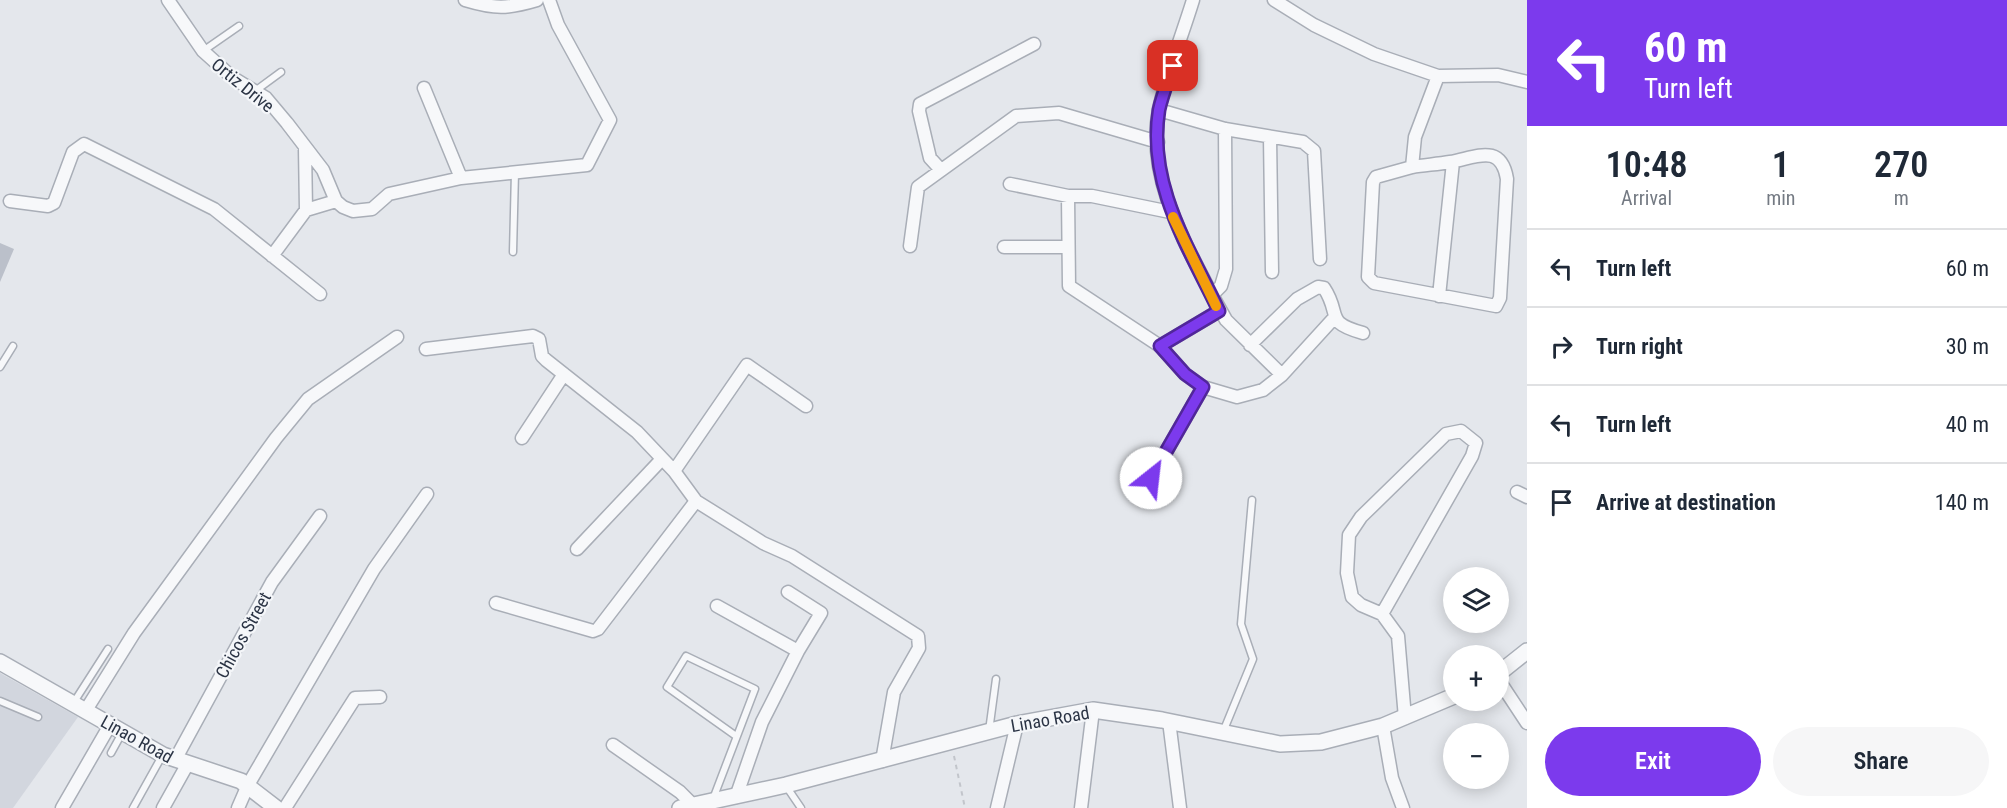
<!DOCTYPE html>
<meta charset="utf-8">
<style>
:root{--surface:#fff;--page:#f6f6f7;--text:#1f2937;--muted:#747a83;--line:#e0e1e3;--accent:#7c3aed}
body{margin:0;font-family:"Roboto Condensed",sans-serif;background:var(--page);color:var(--text);height:100vh;display:flex;flex-direction:column;font-size:22px;white-space:nowrap}
*{box-sizing:border-box;margin:0}
p{font-size:20px;color:var(--muted)}
.icon{flex:none;width:33px;height:33px;fill:none;stroke:currentColor;stroke-width:2;stroke-linecap:round;stroke-linejoin:round}
.map{position:relative;flex:1;overflow:hidden}
.details{display:flex;flex-direction:column;background:var(--surface);width:480px}
.details>*{flex:none}
.top-card{background:#7c3aed;color:#fff;overflow:hidden}
.fabs{position:absolute;left:1443px;top:567px;display:grid;gap:12px}
.fabs a{display:grid;place-items:center;width:66px;height:66px;border-radius:50%;background:var(--surface);box-shadow:0 3px 15px #0003;font-size:30px}
.pin{position:absolute;display:grid;place-items:center;width:51px;height:51px;color:#fff;margin:-26px;border-radius:12px;box-shadow:0 3px 9px #0006}
.me{position:absolute;width:66px;margin:-33px;rotate:29deg;stroke-linejoin:round;filter:drop-shadow(0 0 4px #0008)}
.turn{display:flex;align-items:center;gap:21px;height:126px;padding:0 18px;font-size:27px}
.turn .icon{width:78px;height:78px;stroke-width:2.5}
.turn b{display:block;font-size:42px;line-height:51px}
.eta{display:flex;justify-content:space-evenly;align-items:center;height:102px;text-align:center}
.eta b{font-size:36px;font-weight:600;line-height:42px}
.action{display:flex;gap:12px;margin-top:auto;padding:12px 18px}
.action a{flex:1;height:69px;border-radius:36px;background:var(--accent);color:#fff;font-size:24px;font-weight:600;line-height:69px;text-align:center}
.action a+a{background:var(--page);color:var(--text)}
ul{padding:0;list-style:none}
li{display:flex;align-items:center;gap:18px;height:78px;padding:0 18px;border-top:2px solid var(--line)}
li div{flex:1}
li b{display:block;font-size:22px}
li em{font-style:normal}
main{display:flex;flex:1;min-height:0}
.map>svg:first-child{display:block}
.built{fill:#d2d6de}
.building{fill:#bbc0ca}
.lines{fill:none;stroke-linecap:round;stroke-linejoin:round}
.service-casing{stroke:#a9aeb7;stroke-width:9}
.minor-casing{stroke:#a9aeb7;stroke-width:15}
.tertiary-casing{stroke:#a9aeb7;stroke-width:18}
.path{stroke:#c2c5cb;stroke-width:2;stroke-dasharray:4.5 4.5;stroke-linecap:butt}
.service{stroke:#f7f8fa;stroke-width:6}
.minor{stroke:#f7f8fa;stroke-width:12}
.tertiary{stroke:#f7f8fa;stroke-width:15}
.route-casing{stroke:#51269a;stroke-width:15}
.route{stroke:#7c3aed;stroke-width:10}
.slow{stroke:#f59e0b;stroke-width:10}
.labels{text-anchor:middle;dominant-baseline:central;stroke-width:4.5;stroke-linejoin:round;paint-order:stroke}
.street-label{font-size:18px;fill:#2b3445;stroke:#f4f6f9}
</style>
<main>
<div class="map">
<svg width="1527" height="808" viewBox="0 0 1527 808">
<rect width="100%" height="100%" fill="#e4e7ec"/>
<!-- built -->
<path class="built" d="M 0,673 L 78,717 L 13,808 L 0,808 Z"/>
<!-- building -->
<path class="building" d="M 0,243 L 14,249 L 0,282 Z"/>
<g class="lines">
<!-- service casing -->
<g class="service-casing">
<path id="service" d="M 203,51 L 239,26
M 255,91 L 281,72
M 513,252 L 515,172
M 0,367 L 13,346
M 0,701 L 38,717
M 74,702 L 108,649
M 989,731 L 996,679
M 1223,732 L 1253,659 L 1241,624 L 1252,500
M 111,753 L 122,733
M 786,786 L 801,808
M 713,799 L 755,689 L 686,656 L 667,687 L 736,736
M 133,808 L 162,756"/>
</g>
<!-- minor casing -->
<g class="minor-casing">
<path id="minor" d="M 168,0 L 203,51 L 233,78 L 266,98 L 287,123 L 323,170 L 336,201 L 343,207 L 353,211 L 372,209 L 389,194 L 461,178
M 465,0 C 495,9 507,9 537,0
M 1193,0 C 1182,36 1167,73 1159,109 C 1146,176 1183,239 1212,295 L 1221,286 L 1226,269 L 1225,129
M 1274,0 L 1314,25 L 1374,54 L 1438,76 L 1498,75 L 1527,82
M 424,88 L 461,178 L 587,165 L 610,120 L 558,25 L 549,0
M 1159,110 L 1225,129 L 1303,142 L 1314,151 L 1320,259
M 1270,137 L 1272,272
M 305,148 L 306,210
M 1412,167 L 1376,177 L 1373,182 L 1368,277 L 1374,283 L 1496,306 L 1500,298 L 1507,179 C 1501,142 1475,158 1450,162 C 1438,164 1425,165 1412,167 L 1415,137 L 1438,76
M 941,170 L 930,158 L 919,111 L 920,104 L 1034,44
M 1010,184 L 1068,196 L 1092,196 L 1170,212
M 1068,196 L 1069,286 L 1160,346 L 1219,311
M 10,201 L 48,206 L 54,203 L 73,152 L 84,144 L 214,209 L 320,294
M 910,246 L 918,187 L 1016,116 L 1059,113 L 1158,142
M 1004,247 L 1068,247
M 272,256 L 306,210 L 336,201
M 1212,295 L 1226,320 L 1282,375
M 1439,296 L 1453,162
M 1250,345 L 1297,299 L 1318,287 L 1324,288 C 1342,315 1323,322 1363,333
M 1160,346 L 1185,374 L 1203,387 L 1237,397 L 1263,390 L 1282,375 L 1334,318
M 426,349 L 533,336 L 539,339 L 542,356 L 546,360 L 637,432 L 674,471 L 696,501 L 763,543 L 792,556 L 918,636 L 919,648 L 894,692 L 882,761
M 522,438 L 564,374
M 674,471 L 747,365 L 806,406
M 1151,478 L 1203,387
M 1517,492 L 1527,497
M 577,549 L 662,459
M 788,592 L 821,613 L 798,651
M 496,603 L 593,631 L 598,629 L 696,501
M 717,606 L 798,651 L 762,722 L 736,797
M 1382,614 L 1361,605 L 1352,597 L 1347,573 L 1349,535 L 1361,517 L 1446,434 L 1461,431 L 1476,443 L 1472,456 L 1382,614 L 1398,636 L 1405,718
M 1498,679 L 1527,723
M 86,710 L 134,633 L 276,438 L 308,399 L 397,337
M 1169,721 L 1180,808
M 1383,726 L 1392,778 L 1403,808
M 613,745 L 680,792 L 693,805
M 175,760 L 272,582 L 320,516
M 62,808 L 110,725
M 163,808 L 187,765
M 238,808 L 248,785 L 374,569 L 427,494
M 285,808 L 355,698 L 380,697
M 997,808 L 1017,724
M 1081,808 L 1093,710"/>
</g>
<!-- tertiary casing -->
<g class="tertiary-casing">
<path id="tertiary" d="M 0,662 L 163,755 L 241,781 L 276,808
M 1498,674 L 1527,651
M 680,808 L 786,785 L 1017,724 L 1093,710 L 1162,720 L 1280,744 L 1321,742 L 1383,726 L 1454,696"/>
</g>
<!-- path -->
<path class="path" d="M 954,756 L 965,808"/>
<!-- service -->
<use href="#service" class="service"/>
<!-- minor -->
<use href="#minor" class="minor"/>
<!-- tertiary -->
<use href="#tertiary" class="tertiary"/>
</g>
<g class="lines">
<!-- route casing -->
<g class="route-casing">
<path id="route" d="M 1151,478 L 1203,387 L 1185,374 L 1160,346 L 1219,311 C 1189,248 1147,184 1159,110 C 1162,96 1168,81 1173,66"/>
</g>
<!-- route -->
<use href="#route" class="route"/>
<!-- slow -->
<path class="slow" d="M 1173,217 L 1216,306"/>
</g>
<g class="labels">
<!-- street labels -->
<g class="street-label">
<text transform="translate(243 85) rotate(39)">Ortiz Drive</text>
<text transform="translate(243 635) rotate(-61)">Chicos Street</text>
<text transform="translate(1050 719) rotate(-10)">Linao Road</text>
<text transform="translate(137 739) rotate(29)">Linao Road</text>
</g>
</g>
</svg>
<div class="fabs">
<a><svg class="icon" aria-label="layers" viewBox="0 0 24 24"><path d="M12 4l9 5-9 5-9-5zM3 14l9 5 9-5"/></svg></a>
<a>+</a>
<a>−</a>
</div>
<div class="pin" style="left:1173px;top:66px;background:#d93025"><svg class="icon" aria-label="arrive" viewBox="0 0 24 24"><path d="M6 21V4h12l-3 4 3 4H6"/></svg></div>
<svg class="me" style="left:1151px;top:478px" viewBox="-20 -20 40 40"><circle r="19" fill="#fff"/><path d="M0-13L10 11 0 6-10 11z" fill="#7c3aed"/></svg>
</div>
<section class="details">
<div class="top-card">
<div class="turn"><svg class="icon" aria-label="left" viewBox="0 0 24 24"><path d="M17 20v-9H6M10 6l-5 5 5 5"/></svg><div><b>60 m</b>Turn left</div></div>
</div>
<div class="eta">
<div><b>10:48</b><p>Arrival</p></div>
<div><b>1</b><p>min</p></div>
<div><b>270</b><p>m</p></div>
</div>
<ul>
<li><svg class="icon" aria-label="left" viewBox="0 0 24 24"><path d="M17 20v-9H6M10 6l-5 5 5 5"/></svg><div><b>Turn left</b></div><em>60 m</em></li>
<li><svg class="icon" aria-label="right" viewBox="0 0 24 24"><path d="M7 20v-9h11M14 6l5 5-5 5"/></svg><div><b>Turn right</b></div><em>30 m</em></li>
<li><svg class="icon" aria-label="left" viewBox="0 0 24 24"><path d="M17 20v-9H6M10 6l-5 5 5 5"/></svg><div><b>Turn left</b></div><em>40 m</em></li>
<li><svg class="icon" aria-label="arrive" viewBox="0 0 24 24"><path d="M6 21V4h12l-3 4 3 4H6"/></svg><div><b>Arrive at destination</b></div><em>140 m</em></li>
</ul>
<div class="action"><a>Exit</a><a>Share</a></div>
</section>
</main>
